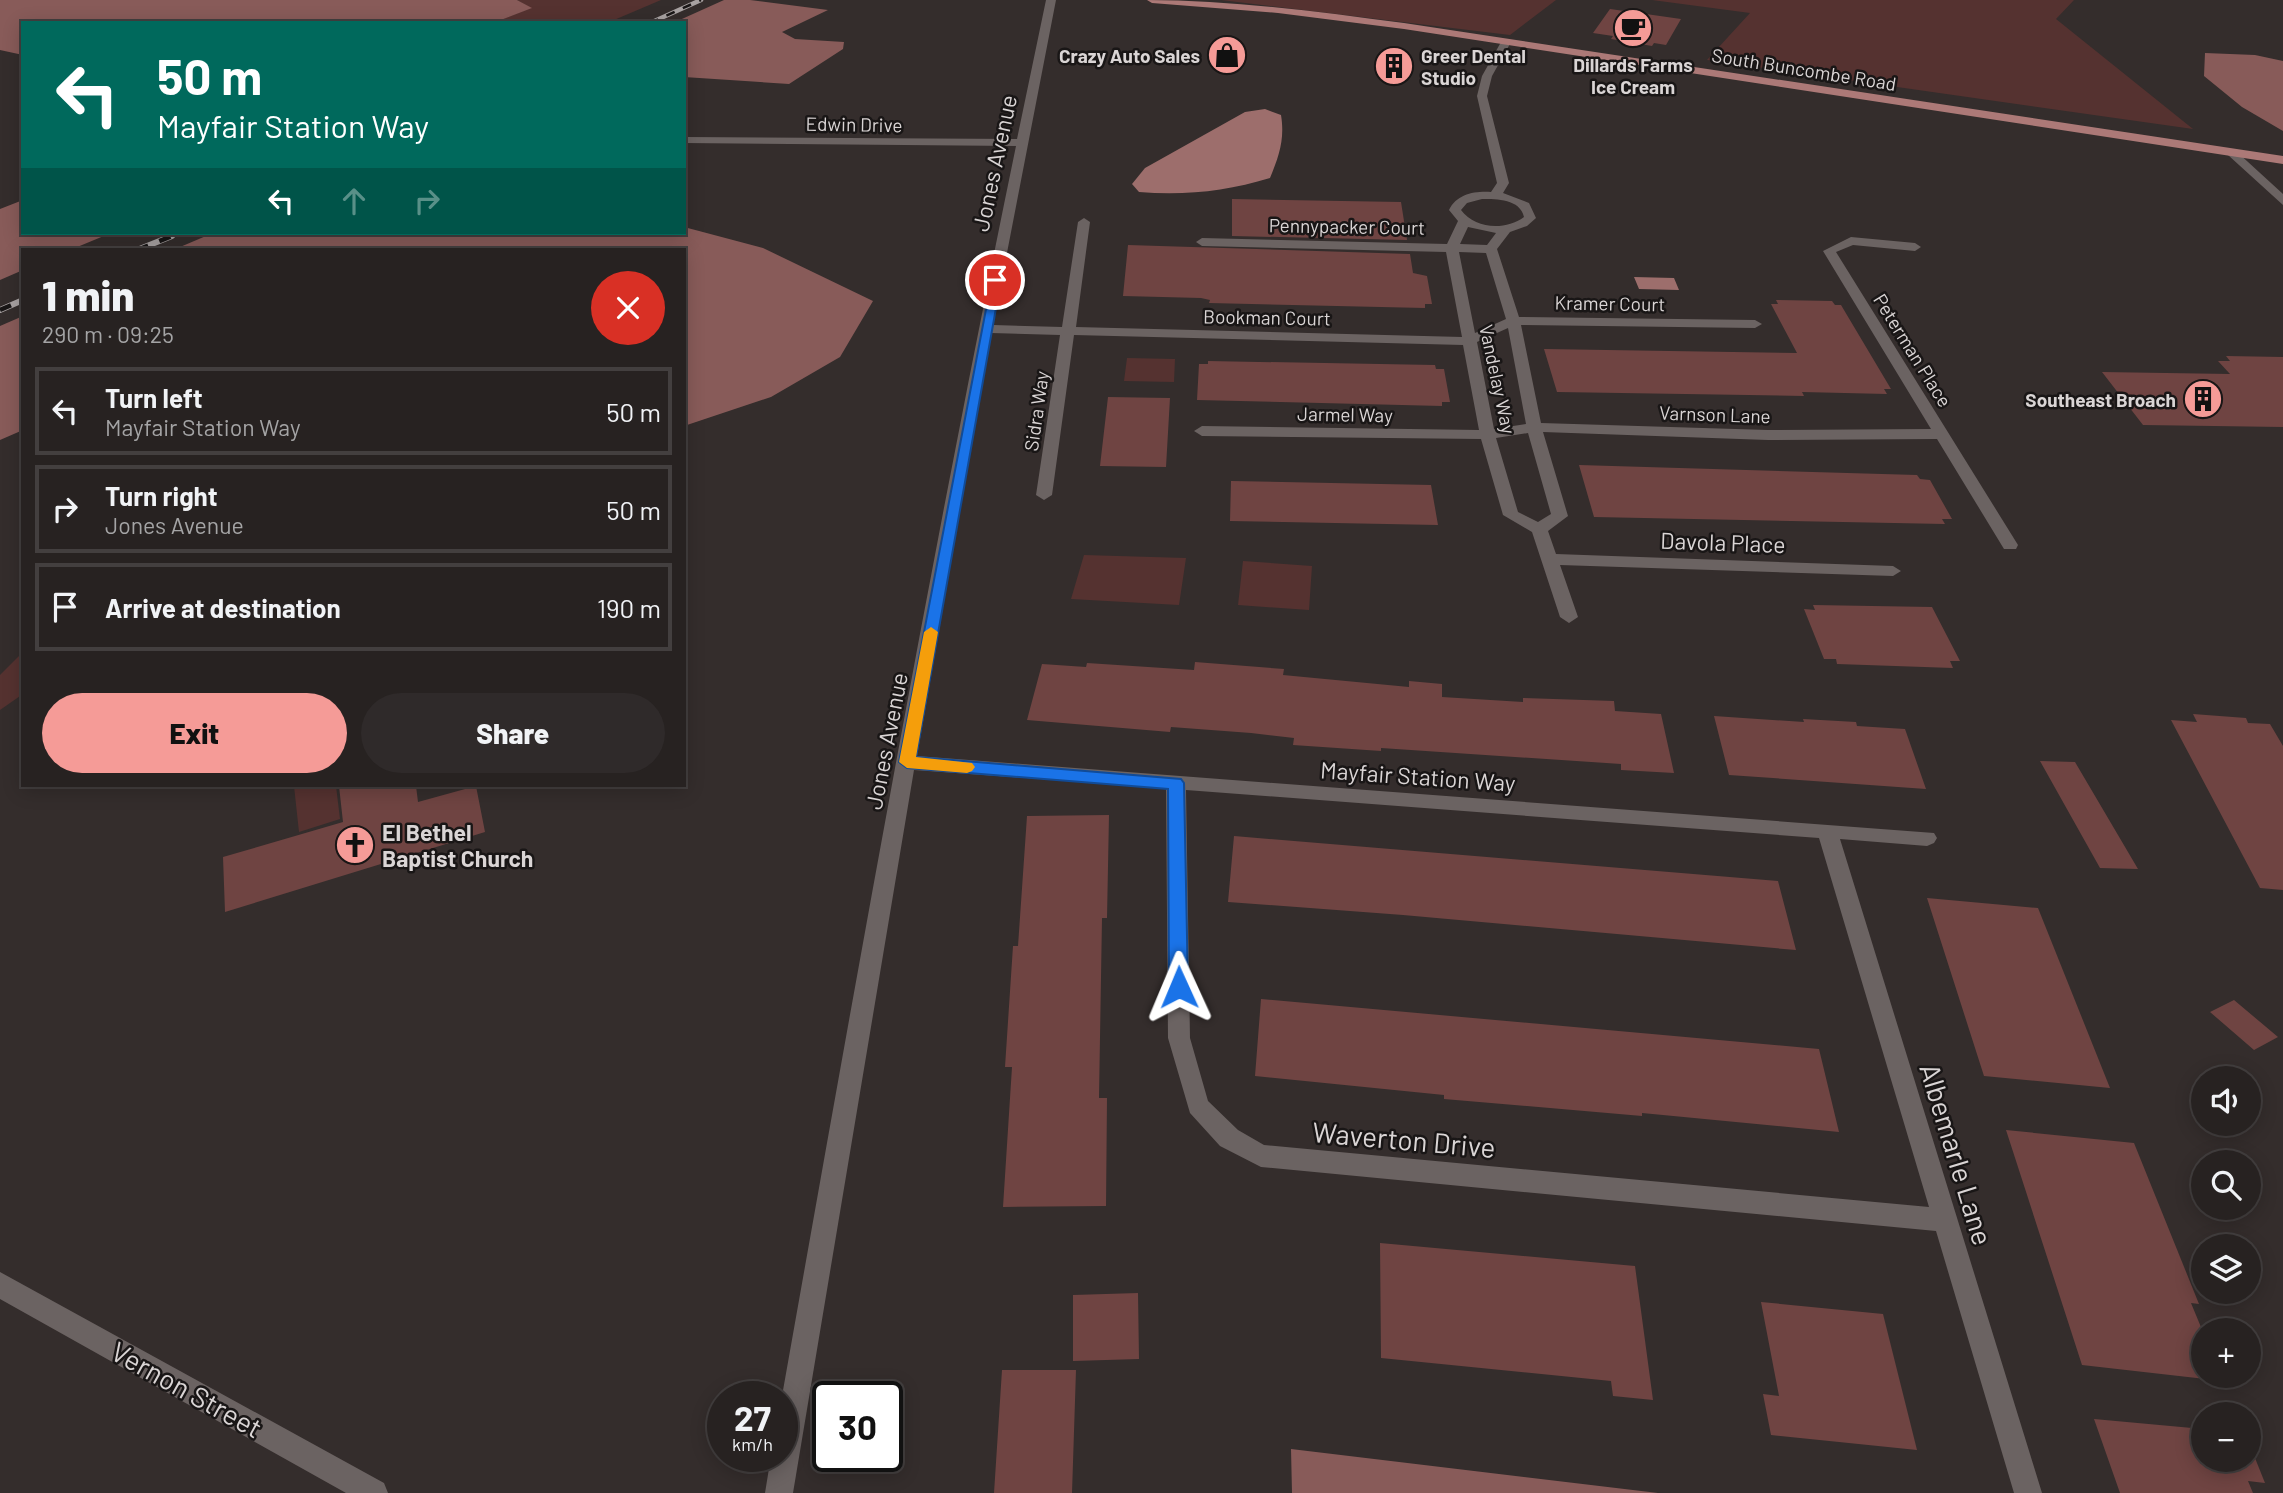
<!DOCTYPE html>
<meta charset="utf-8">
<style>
:root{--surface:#272221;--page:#2f2a2a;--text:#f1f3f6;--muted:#a4a4a5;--line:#433f3f;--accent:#f59b97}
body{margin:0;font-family:Barlow,sans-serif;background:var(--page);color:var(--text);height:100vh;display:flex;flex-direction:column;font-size:26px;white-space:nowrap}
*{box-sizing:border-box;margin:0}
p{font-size:23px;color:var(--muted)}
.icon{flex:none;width:38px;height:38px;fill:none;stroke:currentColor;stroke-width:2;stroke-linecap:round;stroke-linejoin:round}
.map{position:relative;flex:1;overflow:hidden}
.sheet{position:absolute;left:21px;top:248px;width:665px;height:539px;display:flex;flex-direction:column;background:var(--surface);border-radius:0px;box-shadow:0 4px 18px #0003,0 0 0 2px var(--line)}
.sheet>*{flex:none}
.top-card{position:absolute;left:21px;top:21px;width:665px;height:214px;border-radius:0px;box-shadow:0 4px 18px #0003,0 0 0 2px var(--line);background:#00695c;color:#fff;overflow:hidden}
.fabs{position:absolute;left:2191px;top:1066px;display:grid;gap:14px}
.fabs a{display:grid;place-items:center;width:70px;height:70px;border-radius:50%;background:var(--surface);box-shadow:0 4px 18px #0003,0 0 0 2px var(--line);font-size:35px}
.speed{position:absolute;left:707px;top:1381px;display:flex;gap:14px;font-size:35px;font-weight:700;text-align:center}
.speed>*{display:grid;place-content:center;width:91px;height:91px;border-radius:50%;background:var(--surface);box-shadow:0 4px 18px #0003,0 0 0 2px var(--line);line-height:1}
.speed small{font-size:18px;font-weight:400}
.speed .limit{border:4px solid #111;border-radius:10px;background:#fff;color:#111}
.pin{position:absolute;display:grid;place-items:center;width:60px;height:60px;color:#fff;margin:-30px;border:4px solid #fff;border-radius:50%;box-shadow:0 2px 7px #0007}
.me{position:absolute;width:77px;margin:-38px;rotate:359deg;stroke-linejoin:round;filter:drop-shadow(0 0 5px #0008)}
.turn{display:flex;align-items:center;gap:24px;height:147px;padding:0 21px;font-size:32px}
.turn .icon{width:91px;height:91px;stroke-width:2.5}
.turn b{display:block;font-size:49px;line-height:60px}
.lanes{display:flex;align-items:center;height:66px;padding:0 21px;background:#0003;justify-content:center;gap:35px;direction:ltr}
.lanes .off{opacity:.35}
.round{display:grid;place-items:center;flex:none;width:74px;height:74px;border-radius:37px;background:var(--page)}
.overview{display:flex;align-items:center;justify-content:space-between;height:119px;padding:0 21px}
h1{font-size:42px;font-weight:800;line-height:52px}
.cta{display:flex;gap:14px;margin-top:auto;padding:14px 21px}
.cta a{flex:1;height:80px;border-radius:42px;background:var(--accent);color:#111;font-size:28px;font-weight:800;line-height:80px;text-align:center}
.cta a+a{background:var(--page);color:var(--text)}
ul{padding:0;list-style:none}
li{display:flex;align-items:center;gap:21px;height:88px;margin:0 14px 10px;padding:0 7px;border:4px solid var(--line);border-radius:0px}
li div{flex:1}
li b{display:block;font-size:26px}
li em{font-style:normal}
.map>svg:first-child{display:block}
.green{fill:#553230}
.forest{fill:#885b59}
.water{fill:#9d6e6c}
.building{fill:#6f4442}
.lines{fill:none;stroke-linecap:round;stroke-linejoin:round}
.minor{fill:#6b6362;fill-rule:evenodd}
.primary{fill:#ac7977;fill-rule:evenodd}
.rail-far1-casing{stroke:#a8a2a2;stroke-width:4.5}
.rail-casing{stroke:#a8a2a2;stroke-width:6}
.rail-far1{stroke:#191616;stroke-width:2.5;stroke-dasharray:9;stroke-linecap:butt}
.rail{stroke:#191616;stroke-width:4.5;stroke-dasharray:12;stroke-linecap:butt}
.route{fill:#1a73e8;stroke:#114b97;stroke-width:2}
.slow{fill:#f59e0b}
.labels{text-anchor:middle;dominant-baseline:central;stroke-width:5;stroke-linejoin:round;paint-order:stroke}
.far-poi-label{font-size:19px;font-weight:bold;fill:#dad5d5;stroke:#191616;text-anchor:end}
.far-street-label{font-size:19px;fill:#dad5d5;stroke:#191616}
.street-label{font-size:23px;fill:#dad5d5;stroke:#191616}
.poi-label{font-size:23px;font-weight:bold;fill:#dad5d5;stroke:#191616;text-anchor:start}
.near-street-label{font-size:28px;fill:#dad5d5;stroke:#191616}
</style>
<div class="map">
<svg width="2283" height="1493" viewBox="0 0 2283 1493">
<rect width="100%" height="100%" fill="#342d2c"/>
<!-- green -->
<path class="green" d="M 517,0 L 661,0 L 607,23 L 493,23 L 531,8 Z
M 1221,0 L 1556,0 L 1510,35 Z
M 1652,0 L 2074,0 L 2056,19 L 2193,129 L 1707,60 L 1750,13 Z
M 1127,358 L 1175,359 L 1174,382 L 1124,381 Z
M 1084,555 L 1186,558 L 1179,605 L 1071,599 Z
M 1243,561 L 1312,566 L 1309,610 L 1238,605 Z
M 23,652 L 23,694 L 0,710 L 0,675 Z
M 294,786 L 336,786 L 340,819 L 299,832 Z"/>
<!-- forest -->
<path class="forest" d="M 0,0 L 517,0 L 532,8 L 493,23 L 213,23 L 208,19 L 155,23 L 23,23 L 23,55 L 0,50 Z
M 724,0 L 750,0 L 828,10 L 782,32 L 795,39 L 844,42 L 843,49 L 789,84 L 684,77 L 684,23 L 673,23 Z
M 2205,53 L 2255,55 L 2283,61 L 2283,131 L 2242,107 L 2204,76 Z
M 23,200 L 23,233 L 111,233 L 70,250 L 23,250 L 23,270 L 0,280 L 0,209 Z
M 684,227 L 763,248 L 873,301 L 840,357 L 771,397 L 684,426 L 684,250 L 173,250 L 213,233 L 684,233 Z
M 23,316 L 23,430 L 0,440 L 0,326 Z
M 1291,1449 L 1658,1493 L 1292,1493 Z"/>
<!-- water -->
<path class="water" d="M 1265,109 L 1281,115 C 1285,139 1279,156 1270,178 C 1227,191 1185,196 1139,192 L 1132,184 L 1145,168 L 1245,112 Z
M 1634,277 L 1674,278 L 1679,290 L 1639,289 Z"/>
<!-- building -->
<path class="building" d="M 1610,9 L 1646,14 L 1681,19 L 1666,45 L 1654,43 L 1652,46 L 1611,39 L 1613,36 L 1593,33 Z
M 1232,199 L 1401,202 L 1407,240 L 1232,236 Z
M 1128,245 L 1410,254 L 1413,273 L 1427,276 L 1432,304 L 1425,304 L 1425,308 L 1209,303 L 1210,300 L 1201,298 L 1123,296 Z
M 1776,300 L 1832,301 L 1835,305 L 1841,305 L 1891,389 L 1884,389 L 1887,394 L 1802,392 L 1804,396 L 1557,392 L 1544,349 L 1797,353 L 1771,304 L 1778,304 Z
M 2226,356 L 2283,357 L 2283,427 L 2143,425 L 2102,372 L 2230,374 L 2218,361 L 2230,361 Z
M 1208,361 L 1435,365 L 1436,369 L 1444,369 L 1450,402 L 1442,402 L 1442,406 L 1197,400 L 1199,364 L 1208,364 Z
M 1108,397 L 1170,398 L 1166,467 L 1100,466 Z
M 1579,465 L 1917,475 L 1920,479 L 1930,480 L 1952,519 L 1942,519 L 1945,524 L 1594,517 Z
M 1231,481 L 1431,485 L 1438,525 L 1230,521 Z
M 1813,605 L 1932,607 L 1960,661 L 1950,661 L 1953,668 L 1837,664 L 1836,659 L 1824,659 L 1804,609 L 1815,610 Z
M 1195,662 L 1284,669 L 1283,675 L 1409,687 L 1409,681 L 1442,684 L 1442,697 L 1523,702 L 1523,698 L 1614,701 L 1615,711 L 1661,714 L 1674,773 L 1621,770 L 1621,764 L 1381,748 L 1381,751 L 1293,745 L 1294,738 L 1251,733 L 1171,727 L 1170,732 L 1027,720 L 1042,664 L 1086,667 L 1087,663 L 1194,670 Z
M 2193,714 L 2246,718 L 2248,723 L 2270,724 L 2283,746 L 2283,890 L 2260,888 L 2171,720 L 2197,722 Z
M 1714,716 L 1804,722 L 1803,719 L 1856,722 L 1857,726 L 1905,729 L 1926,789 L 1729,775 Z
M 2040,761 L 2075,762 L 2138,869 L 2100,868 Z
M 339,786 L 416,786 L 418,802 L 476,786 L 485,832 L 225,912 L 223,857 L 343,822 Z
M 1109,815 L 1107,918 L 1102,918 L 1099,1098 L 1107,1098 L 1106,1206 L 1003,1207 L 1012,1067 L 1005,1067 L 1013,946 L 1018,946 L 1027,816 Z
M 1234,836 L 1778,881 L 1796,950 L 1403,915 L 1228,902 Z
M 1927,898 L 2038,908 L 2110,1088 L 1984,1076 Z
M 1261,999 L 1819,1049 L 1839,1132 L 1642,1113 L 1642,1116 L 1444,1099 L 1444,1095 L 1255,1076 Z
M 2234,1000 L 2278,1037 L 2254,1050 L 2210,1012 Z
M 2006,1130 L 2134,1143 L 2199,1304 L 2191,1303 L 2203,1332 L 2203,1376 L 2221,1376 L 2223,1381 L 2082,1365 Z
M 1380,1243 L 1635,1266 L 1653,1400 L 1613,1396 L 1611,1381 L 1381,1358 Z
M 1138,1293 L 1139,1359 L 1073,1361 L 1073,1295 Z
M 1761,1302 L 1883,1314 L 1917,1450 L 1771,1435 L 1763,1394 L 1779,1396 Z
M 1002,1370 L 1076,1370 L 1072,1493 L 994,1493 Z
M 2094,1419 L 2203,1429 L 2203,1460 L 2249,1460 L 2249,1443 L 2265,1483 L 2248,1481 L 2253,1493 L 2120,1493 Z"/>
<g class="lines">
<!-- minor -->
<path class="minor" d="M 1046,0 L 1056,0 L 993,325 L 1062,327 L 1078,222 L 1084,218 L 1090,222 L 1076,327 L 1462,337 L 1446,252 L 1202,246 L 1196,242 L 1202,238 L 1447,244 L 1458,221 L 1449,210 C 1457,194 1474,191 1491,192 L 1497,183 L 1477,96 L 1482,76 L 1501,42 L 1506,39 L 1511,42 L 1492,76 L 1487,96 L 1509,183 L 1503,193 L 1529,203 L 1536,218 L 1527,226 L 1510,232 L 1497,249 L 1519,317 L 1755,320 L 1762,324 L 1755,328 L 1521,325 L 1541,423 L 1768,430 L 1931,429 L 1823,251 L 1851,237 L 1915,243 L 1921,247 L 1915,251 L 1853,245 L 1836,252 L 2018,545 L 2016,549 L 2004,549 L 1937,439 L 1768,440 L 1543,432 L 1568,516 L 1548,531 L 1556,554 L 1893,566 L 1901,571 L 1893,576 L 1560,565 L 1578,617 L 1569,623 L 1560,617 L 1532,532 L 1503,515 L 1481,439 L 1202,436 L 1194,431 L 1202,426 L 1479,430 L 1463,345 L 1074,335 L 1052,495 L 1044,500 L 1036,495 L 1060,335 L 991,333 L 917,756 L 1934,833 L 1937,838 L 1934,843 L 1927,846 L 1840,839 L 2042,1493 L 2014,1493 L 1936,1231 L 1261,1167 L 1220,1146 L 1190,1113 L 1168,1038 L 1166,788 L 914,770 L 793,1493 L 765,1493 L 771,1456 L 782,1456 L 782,1396 C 856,979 930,562 1016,146 L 684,143 L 684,137 L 1017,139 ZM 1482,199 C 1497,199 1520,199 1524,217 C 1505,231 1475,229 1461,210 L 1467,203 ZM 1468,227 L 1496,233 L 1487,245 L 1460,244 ZM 1459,252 L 1486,253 L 1506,319 L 1475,333 ZM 1508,328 L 1526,424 L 1494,429 L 1477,342 ZM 1528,433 L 1551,514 L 1538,522 L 1518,512 L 1496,438 ZM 1186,790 L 1819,838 L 1929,1207 L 1264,1145 L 1238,1130 L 1208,1101 L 1190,1038 Z
M 2228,151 L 2236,151 L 2283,194 L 2283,205 L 2228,155 Z
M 0,1272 L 384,1483 L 388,1493 L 346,1493 L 0,1299 Z"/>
<!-- primary -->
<path class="primary" d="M 1147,0 C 1233,0 1319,12 1404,23 L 2283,156 L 2283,164 L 1404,29 L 1278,13 L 1152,3 Z"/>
<!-- rail-far1 casing -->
<g class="rail-far1-casing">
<path id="rail-far1" d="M 650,23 L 701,0
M 167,237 L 178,233"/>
</g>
<!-- rail casing -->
<g class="rail-casing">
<path id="rail" d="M 137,250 L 172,236
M 0,310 L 23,300"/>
</g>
<!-- rail-far1 -->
<use href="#rail-far1" class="rail-far1"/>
<!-- rail -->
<use href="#rail" class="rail"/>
</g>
<!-- route -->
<path class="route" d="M 992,278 L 1001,280 L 916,757 L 1181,779 L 1184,783 L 1188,987 L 1185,992 L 1179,994 L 1172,992 L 1169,987 L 1168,789 L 907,768 L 899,762 Z"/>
<!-- slow -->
<path class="slow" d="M 931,627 L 938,632 L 916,757 L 972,763 L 975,767 L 972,771 L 967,773 L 907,768 L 899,762 L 924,632 Z"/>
<!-- icons -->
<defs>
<g id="cafe-disc" transform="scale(2.0125)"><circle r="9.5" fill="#f59b97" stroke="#191616"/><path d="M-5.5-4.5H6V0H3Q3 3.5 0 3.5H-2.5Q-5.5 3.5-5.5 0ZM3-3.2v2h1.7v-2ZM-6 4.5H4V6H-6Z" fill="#111"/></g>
<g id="shop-disc" transform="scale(2.0125)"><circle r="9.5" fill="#f59b97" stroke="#191616"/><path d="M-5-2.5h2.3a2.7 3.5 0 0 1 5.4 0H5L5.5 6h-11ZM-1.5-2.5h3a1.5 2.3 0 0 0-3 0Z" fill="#111"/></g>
<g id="building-disc" transform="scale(2.0125)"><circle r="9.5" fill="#f59b97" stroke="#191616"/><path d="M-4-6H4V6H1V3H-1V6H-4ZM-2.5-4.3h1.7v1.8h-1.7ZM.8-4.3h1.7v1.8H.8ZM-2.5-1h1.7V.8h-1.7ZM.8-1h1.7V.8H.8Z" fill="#111"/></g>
<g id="church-disc" transform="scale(2.0125)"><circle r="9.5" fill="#f59b97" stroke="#191616"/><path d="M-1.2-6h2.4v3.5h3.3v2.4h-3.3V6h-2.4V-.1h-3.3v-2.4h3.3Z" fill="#111"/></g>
</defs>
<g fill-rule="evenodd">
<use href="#cafe-disc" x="1633" y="28"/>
<use href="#shop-disc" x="1227" y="55"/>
<use href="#building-disc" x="1394" y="66"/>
<use href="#building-disc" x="2203" y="399"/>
<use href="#church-disc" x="355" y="845"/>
</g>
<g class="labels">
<!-- far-poi labels -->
<g class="far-poi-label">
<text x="1200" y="55">Crazy Auto Sales</text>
<text x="1421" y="55" text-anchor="start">Greer Dental<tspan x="1421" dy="22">Studio</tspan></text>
<text x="1633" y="64" text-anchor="middle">Dillards Farms<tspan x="1633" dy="22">Ice Cream</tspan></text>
<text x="2176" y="399">Southeast Broach</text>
</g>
<!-- far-street labels -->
<g class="far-street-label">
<text transform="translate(1804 69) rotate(9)">South Buncombe Road</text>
<text transform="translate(854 124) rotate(1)">Edwin Drive</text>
<text transform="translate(1347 226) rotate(1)">Pennypacker Court</text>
<text transform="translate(1610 303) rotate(1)">Kramer Court</text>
<text transform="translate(1267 317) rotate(1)">Bookman Court</text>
<text transform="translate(1913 350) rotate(58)">Peterman Place</text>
<text transform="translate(1498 379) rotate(78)">Vandelay Way</text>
<text transform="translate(1036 411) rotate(-82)">Sidra Way</text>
<text transform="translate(1345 414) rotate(1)">Jarmel Way</text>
<text transform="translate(1715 414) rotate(2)">Varnson Lane</text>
</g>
<!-- street labels -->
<g class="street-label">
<text transform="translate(994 163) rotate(-78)">Jones Avenue</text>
<text transform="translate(1723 542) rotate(2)">Davola Place</text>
<text transform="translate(886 741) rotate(-79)">Jones Avenue</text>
<text transform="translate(1418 776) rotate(4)">Mayfair Station Way</text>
</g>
<!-- poi labels -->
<g class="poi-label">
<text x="382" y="832">El Bethel<tspan x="382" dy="26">Baptist Church</tspan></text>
</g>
<!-- near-street labels -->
<g class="near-street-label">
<text transform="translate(1404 1139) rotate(5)">Waverton Drive</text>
<text transform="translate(1957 1154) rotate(73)">Albemarle Lane</text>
<text transform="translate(187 1389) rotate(29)">Vernon Street</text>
</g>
</g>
</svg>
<div class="fabs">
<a><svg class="icon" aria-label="sound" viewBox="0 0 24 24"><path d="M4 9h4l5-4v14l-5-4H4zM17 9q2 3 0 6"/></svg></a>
<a><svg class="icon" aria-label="search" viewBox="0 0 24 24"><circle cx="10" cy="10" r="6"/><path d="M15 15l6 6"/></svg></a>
<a><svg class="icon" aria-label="layers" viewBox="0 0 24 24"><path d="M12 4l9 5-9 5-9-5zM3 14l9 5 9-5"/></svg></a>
<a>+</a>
<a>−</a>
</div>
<div class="speed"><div>27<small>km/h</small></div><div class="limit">30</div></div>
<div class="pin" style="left:995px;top:280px;background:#d93025"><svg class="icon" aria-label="arrive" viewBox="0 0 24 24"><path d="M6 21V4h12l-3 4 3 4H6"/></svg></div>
<svg class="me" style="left:1179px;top:987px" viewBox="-20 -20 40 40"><path d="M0-17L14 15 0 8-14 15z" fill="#1a73e8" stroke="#fff" stroke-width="4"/></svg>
<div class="top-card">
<div class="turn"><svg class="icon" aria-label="left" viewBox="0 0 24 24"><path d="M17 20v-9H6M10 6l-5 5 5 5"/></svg><div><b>50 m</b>Mayfair Station Way</div></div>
<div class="lanes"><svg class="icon" aria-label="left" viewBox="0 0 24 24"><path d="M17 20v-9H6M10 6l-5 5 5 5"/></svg><svg class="icon off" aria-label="ahead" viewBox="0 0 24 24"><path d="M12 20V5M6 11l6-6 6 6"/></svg><svg class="icon off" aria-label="right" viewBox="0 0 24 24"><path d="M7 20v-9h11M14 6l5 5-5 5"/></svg></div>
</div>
<section class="sheet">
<div class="overview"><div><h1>1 min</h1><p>290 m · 09:25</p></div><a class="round" style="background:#d93025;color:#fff"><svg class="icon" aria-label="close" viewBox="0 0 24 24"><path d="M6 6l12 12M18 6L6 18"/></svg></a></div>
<ul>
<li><svg class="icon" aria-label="left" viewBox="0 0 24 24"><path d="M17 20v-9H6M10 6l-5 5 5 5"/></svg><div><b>Turn left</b><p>Mayfair Station Way</p></div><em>50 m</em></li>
<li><svg class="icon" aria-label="right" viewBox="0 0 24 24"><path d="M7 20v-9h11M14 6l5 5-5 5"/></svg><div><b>Turn right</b><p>Jones Avenue</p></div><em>50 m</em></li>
<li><svg class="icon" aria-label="arrive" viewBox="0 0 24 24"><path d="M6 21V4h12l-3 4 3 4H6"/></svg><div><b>Arrive at destination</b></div><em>190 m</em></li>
</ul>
<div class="cta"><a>Exit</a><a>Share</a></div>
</section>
</div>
